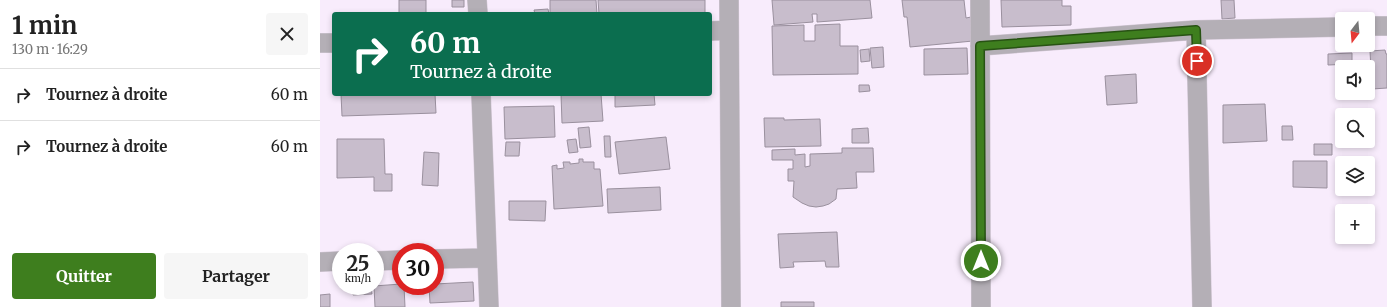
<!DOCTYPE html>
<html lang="fr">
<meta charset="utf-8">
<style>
:root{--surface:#fff;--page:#f6f6f6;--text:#222;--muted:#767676;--line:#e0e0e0;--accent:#3e7e1e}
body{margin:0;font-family:Merriweather,serif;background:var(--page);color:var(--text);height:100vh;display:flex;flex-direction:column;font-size:15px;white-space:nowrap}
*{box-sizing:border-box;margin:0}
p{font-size:13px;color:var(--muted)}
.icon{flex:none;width:22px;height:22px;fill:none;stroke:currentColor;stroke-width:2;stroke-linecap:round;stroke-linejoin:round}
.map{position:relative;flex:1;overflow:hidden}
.sheet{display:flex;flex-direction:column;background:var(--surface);width:320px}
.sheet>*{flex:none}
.hud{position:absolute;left:12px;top:12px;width:380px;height:84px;border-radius:4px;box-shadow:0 2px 6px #0003;background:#0b6e4f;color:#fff;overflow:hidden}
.needle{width:26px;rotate:196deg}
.fabs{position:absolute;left:1015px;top:12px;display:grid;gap:8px}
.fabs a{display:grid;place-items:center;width:40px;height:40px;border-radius:4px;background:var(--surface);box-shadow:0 2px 6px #0003;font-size:20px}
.speed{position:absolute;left:12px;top:243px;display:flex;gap:8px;font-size:20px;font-weight:700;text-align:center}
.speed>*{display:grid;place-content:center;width:52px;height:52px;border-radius:50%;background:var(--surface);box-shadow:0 2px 6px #0003;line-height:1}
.speed small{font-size:10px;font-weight:400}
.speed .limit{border:6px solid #d22;background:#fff;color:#111}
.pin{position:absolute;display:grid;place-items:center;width:34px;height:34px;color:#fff;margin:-17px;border:2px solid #fff;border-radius:50%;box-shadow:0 1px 4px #0007}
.me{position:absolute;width:44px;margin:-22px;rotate:0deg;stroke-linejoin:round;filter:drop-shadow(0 0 3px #0008)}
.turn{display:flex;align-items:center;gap:14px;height:84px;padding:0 12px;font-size:18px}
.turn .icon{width:52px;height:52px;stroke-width:2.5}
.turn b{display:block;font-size:28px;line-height:34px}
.round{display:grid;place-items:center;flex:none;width:42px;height:42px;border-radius:4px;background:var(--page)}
.headline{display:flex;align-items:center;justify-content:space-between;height:68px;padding:0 12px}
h1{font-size:24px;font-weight:700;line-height:30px}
.button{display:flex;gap:8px;margin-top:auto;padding:8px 12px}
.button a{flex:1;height:46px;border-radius:4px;background:var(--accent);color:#fff;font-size:16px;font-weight:700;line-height:46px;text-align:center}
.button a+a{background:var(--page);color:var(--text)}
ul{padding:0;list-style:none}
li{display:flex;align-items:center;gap:12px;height:52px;padding:0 12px;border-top:1px solid var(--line)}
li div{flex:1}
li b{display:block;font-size:15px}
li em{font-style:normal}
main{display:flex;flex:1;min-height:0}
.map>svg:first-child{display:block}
.building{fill:#c8bdcc;stroke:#9a909e}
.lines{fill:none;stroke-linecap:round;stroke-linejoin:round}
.minor-casing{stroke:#d3c8d6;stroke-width:20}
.minor{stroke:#b4afb6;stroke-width:19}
.route-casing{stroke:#285214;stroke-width:10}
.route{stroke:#3e7e1e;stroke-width:7}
</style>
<main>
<section class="sheet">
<div class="headline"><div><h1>1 min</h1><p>130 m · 16:29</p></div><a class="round"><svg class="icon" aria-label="close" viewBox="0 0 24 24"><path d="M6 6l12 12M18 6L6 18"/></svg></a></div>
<ul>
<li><svg class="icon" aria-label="right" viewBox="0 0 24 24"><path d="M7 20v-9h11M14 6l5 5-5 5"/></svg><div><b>Tournez à droite</b></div><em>60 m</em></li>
<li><svg class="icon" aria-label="right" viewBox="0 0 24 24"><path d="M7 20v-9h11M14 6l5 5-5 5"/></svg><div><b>Tournez à droite</b></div><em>60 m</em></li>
</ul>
<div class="button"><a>Quitter</a><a>Partager</a></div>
</section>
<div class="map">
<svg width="1067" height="307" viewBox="0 0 1067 307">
<rect width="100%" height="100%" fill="#f8ecfc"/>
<!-- building -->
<path class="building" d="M 79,0 L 106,0 L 106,14 L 123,14 L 79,14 Z
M 132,0 L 144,0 L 144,7 L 132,7 Z
M 230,0 L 276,0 L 277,14 L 230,14 Z
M 278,0 L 385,0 L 385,14 L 279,14 Z
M 452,0 L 550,0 L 552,18 L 497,22 L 497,14 L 492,14 L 493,22 L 454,25 Z
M 582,0 L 644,0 L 646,18 L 651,17 L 653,41 L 590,47 L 587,17 L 584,17 Z
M 681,0 L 742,0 L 742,6 L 751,6 L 751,25 L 682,27 Z
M 901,0 L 914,0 L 915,18 L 902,19 Z
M 228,9 L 229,14 L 215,14 L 214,10 Z
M 520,24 L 520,46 L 538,46 L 538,74 L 453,75 L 452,26 L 484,25 L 484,41 L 495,41 L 495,25 Z
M 563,47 L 564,67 L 552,68 L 550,48 Z
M 647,48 L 648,74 L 604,75 L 604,49 Z
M 549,49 L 550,61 L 541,62 L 540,50 Z
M 1065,50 L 1066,54 L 1067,54 L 1067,88 L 1052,89 L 1050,51 Z
M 1032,53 L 1032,64 L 1008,65 L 1008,54 Z
M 816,74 L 817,103 L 787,105 L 785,76 Z
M 539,85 L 549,85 L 550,91 L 539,92 Z
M 21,94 L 115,94 L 116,113 L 22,116 Z
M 241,94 L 281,94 L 283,121 L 242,123 Z
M 295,94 L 334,94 L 335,105 L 295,107 Z
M 945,104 L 947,141 L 903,143 L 903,105 Z
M 234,106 L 235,137 L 185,139 L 184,107 Z
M 444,118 L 464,118 L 464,120 L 500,119 L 501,146 L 445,147 Z
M 962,126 L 972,126 L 973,140 L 962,140 Z
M 269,127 L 271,147 L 260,148 L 258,128 Z
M 548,128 L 549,143 L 532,143 L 532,129 Z
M 284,136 L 290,136 L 291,157 L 285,157 Z
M 346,137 L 350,169 L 299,174 L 295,142 Z
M 17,139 L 64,139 L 65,174 L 72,174 L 72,191 L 54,191 L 54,177 L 17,178 Z
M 256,139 L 258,152 L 249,153 L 247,140 Z
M 186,142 L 200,142 L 199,156 L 185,156 Z
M 994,144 L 1012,144 L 1012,155 L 994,155 Z
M 522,148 L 553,148 L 554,172 L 536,172 L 537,188 L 517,189 L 516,199 L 509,204 L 503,206 L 496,207 L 489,206 L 482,203 L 473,197 L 474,181 L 468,181 L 468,169 L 473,169 L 473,160 L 452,160 L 452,150 L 475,149 L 475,155 L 485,154 L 485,167 L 490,166 L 490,154 L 522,153 Z
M 104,152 L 119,153 L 118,186 L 102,185 Z
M 259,159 L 263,159 L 263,162 L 274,162 L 274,169 L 280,169 L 283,206 L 234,209 L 232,166 L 237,165 L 237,169 L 244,168 L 243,162 L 250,162 L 250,164 L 259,163 Z
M 973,161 L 1007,161 L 1007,188 L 973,187 Z
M 340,187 L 341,210 L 288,213 L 287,189 Z
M 189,201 L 226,201 L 225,221 L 189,220 Z
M 517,232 L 519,267 L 506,267 L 505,261 L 473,262 L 474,267 L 460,268 L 458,234 Z
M 153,282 L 154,301 L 110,303 L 109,286 L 115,286 L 115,284 Z
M 81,284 L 81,286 L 84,286 L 85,307 L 55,307 L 54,286 Z
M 33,286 L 51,286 L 52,294 L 33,295 Z
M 10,294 L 10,307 L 0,307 L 0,295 Z
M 461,302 L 494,302 L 494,307 L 461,307 Z"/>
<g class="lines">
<!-- minor casing -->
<g class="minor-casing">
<path id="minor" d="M 157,0 L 158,14
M 409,0 L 411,307
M 660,0 L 661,307
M 1048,26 L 1067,26
M 876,30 L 882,307
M 390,31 L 409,30
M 0,43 L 14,43
M 660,46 L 876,30 L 1022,27
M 161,94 L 169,307
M 115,259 L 166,258
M 55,261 L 81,260
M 0,262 L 21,261"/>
</g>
<!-- minor -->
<use href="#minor" class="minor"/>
</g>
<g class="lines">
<!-- route casing -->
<g class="route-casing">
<path id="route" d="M 661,261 L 660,46 L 876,30 L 877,61"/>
</g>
<!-- route -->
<use href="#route" class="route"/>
</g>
</svg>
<div class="fabs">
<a><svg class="needle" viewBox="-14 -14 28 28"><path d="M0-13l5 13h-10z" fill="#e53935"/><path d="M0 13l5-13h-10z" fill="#767676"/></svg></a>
<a><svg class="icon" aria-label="sound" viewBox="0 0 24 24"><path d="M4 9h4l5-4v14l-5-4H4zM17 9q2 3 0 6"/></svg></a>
<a><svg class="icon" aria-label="search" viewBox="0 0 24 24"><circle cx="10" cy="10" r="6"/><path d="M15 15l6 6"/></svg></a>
<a><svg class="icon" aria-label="layers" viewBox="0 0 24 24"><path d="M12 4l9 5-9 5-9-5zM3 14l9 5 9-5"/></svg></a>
<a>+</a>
</div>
<div class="speed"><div>25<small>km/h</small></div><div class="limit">30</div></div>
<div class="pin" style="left:877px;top:61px;background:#d93025"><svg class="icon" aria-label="arrive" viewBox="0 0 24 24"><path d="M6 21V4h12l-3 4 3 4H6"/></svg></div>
<svg class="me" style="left:661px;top:261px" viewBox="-20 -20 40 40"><circle r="17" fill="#3e7e1e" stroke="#fff" stroke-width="3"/><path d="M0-11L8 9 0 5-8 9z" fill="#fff"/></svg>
<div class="hud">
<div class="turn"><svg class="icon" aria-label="right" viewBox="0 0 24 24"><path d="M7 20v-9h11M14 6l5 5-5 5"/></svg><div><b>60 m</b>Tournez à droite</div></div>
</div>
</div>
</main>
